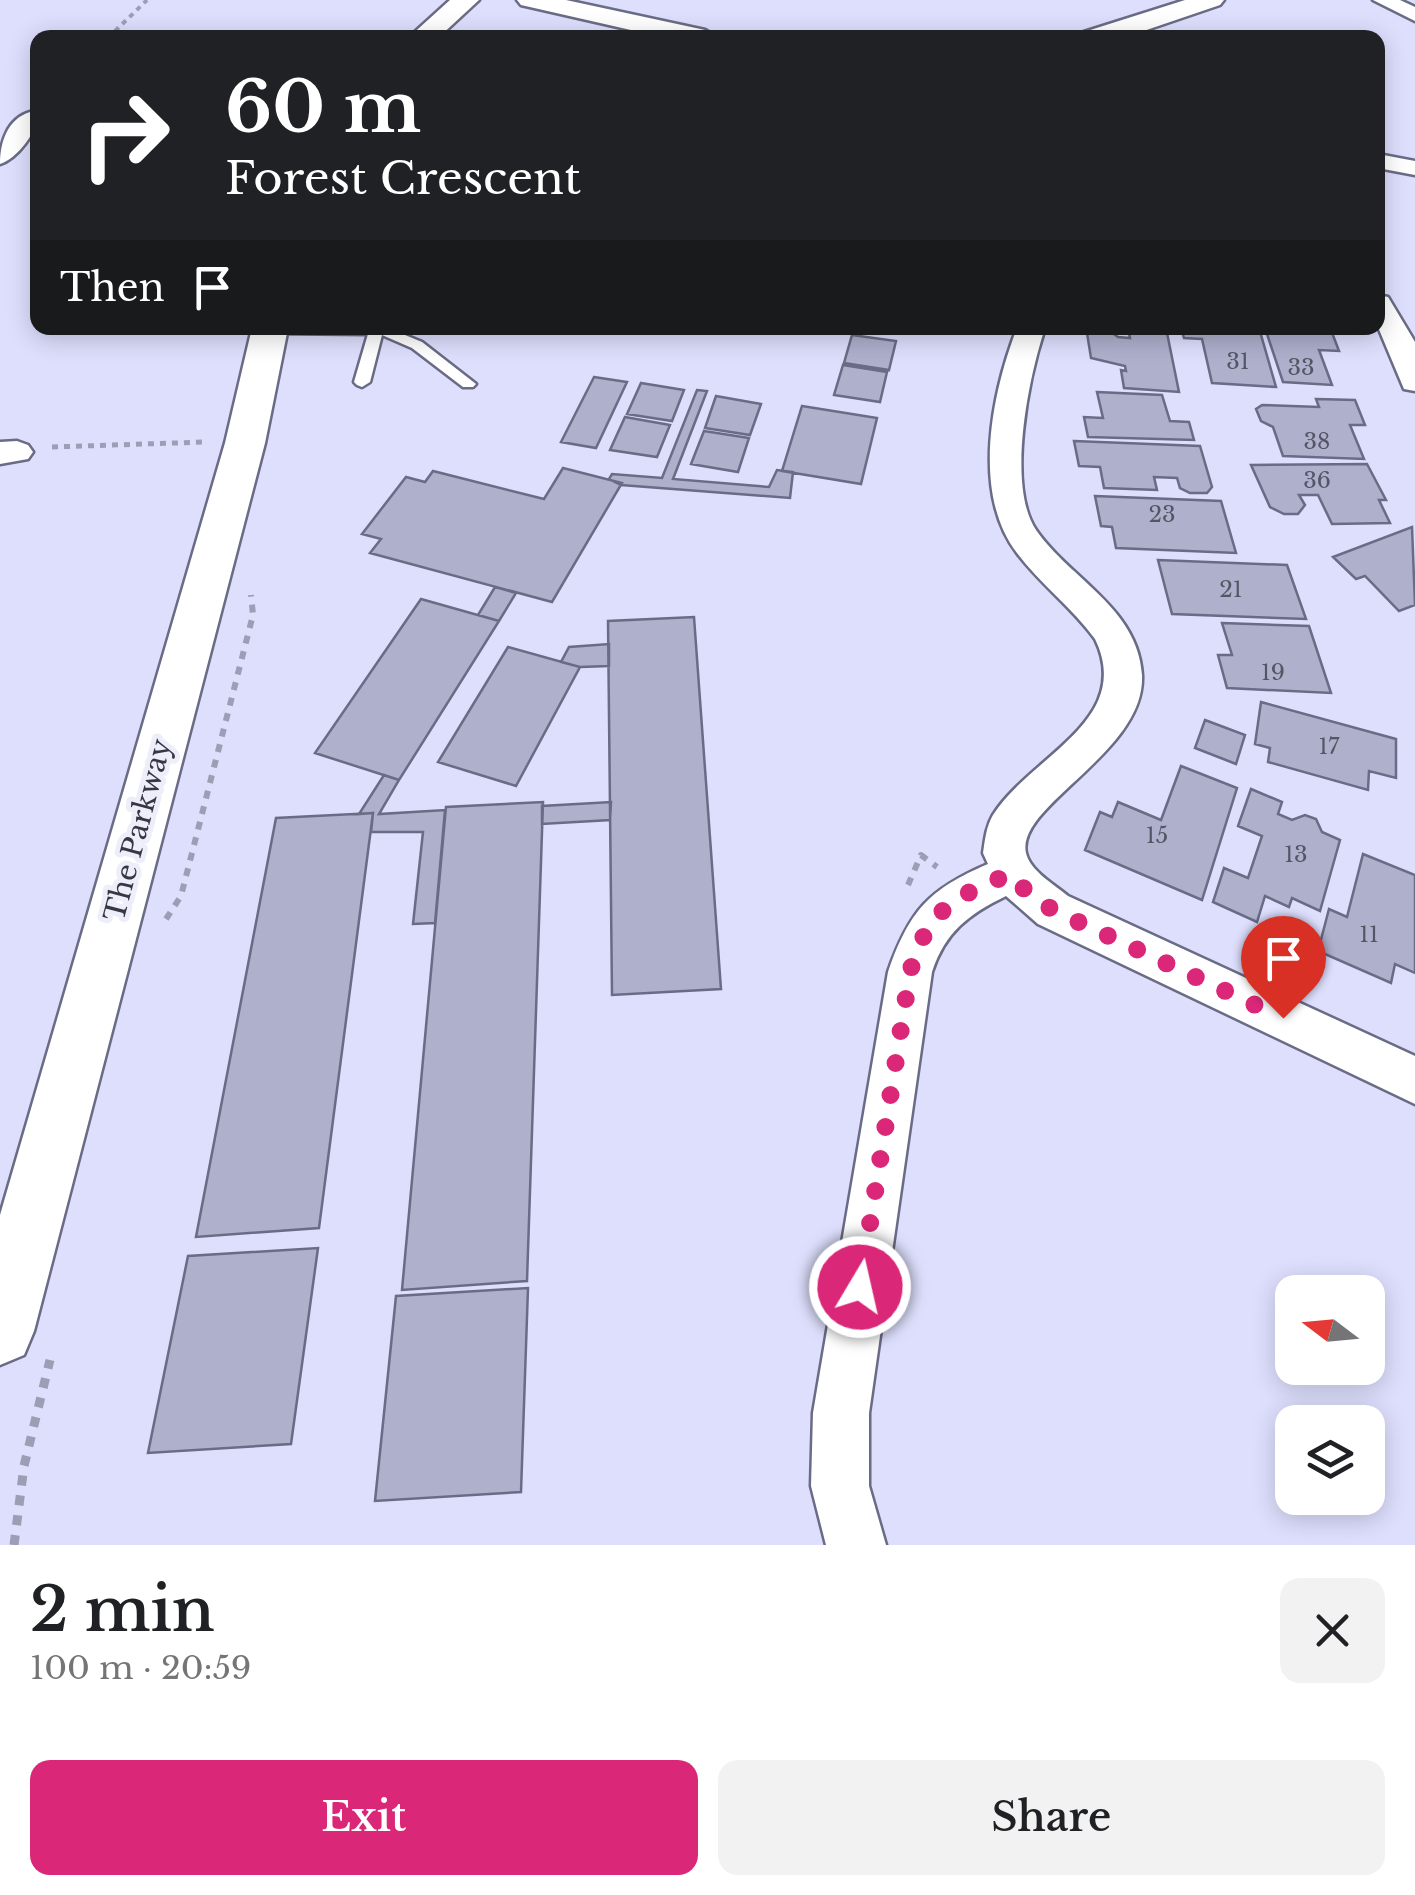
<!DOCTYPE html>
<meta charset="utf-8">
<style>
:root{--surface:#fff;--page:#f2f2f2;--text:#202124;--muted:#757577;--accent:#db2777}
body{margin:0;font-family:"Libre Baskerville",serif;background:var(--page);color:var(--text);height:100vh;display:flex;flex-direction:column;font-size:38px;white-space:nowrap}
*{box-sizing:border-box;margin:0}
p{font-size:32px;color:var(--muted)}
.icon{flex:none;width:55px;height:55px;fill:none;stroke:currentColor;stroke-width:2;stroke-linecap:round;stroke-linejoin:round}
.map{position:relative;height:1545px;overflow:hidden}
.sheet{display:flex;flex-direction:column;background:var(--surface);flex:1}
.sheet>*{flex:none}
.top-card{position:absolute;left:30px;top:30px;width:1355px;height:305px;border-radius:20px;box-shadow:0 5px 25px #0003;background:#202124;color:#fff;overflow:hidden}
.needle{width:65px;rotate:286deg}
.fabs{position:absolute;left:1275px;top:1275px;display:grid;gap:20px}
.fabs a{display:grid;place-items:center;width:110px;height:110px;border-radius:20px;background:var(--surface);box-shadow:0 5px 25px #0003;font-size:50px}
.pin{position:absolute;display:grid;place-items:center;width:85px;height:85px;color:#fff;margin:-102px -42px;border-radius:50% 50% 50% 0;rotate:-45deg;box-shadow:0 0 10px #0007}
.pin .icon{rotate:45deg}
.me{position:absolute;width:110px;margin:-55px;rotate:9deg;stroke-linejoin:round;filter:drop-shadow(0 0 8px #0008)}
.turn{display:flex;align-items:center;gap:35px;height:210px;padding:0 30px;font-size:45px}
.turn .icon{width:130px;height:130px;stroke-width:2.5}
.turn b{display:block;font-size:70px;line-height:85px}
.then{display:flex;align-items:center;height:95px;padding:0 30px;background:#0003;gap:20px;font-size:38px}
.round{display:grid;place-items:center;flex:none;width:105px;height:105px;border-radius:20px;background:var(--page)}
.overview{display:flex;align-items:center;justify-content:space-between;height:170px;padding:0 30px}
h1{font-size:60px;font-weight:600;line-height:75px}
.action{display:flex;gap:20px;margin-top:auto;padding:20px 30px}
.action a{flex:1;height:115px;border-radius:20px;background:var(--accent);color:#fff;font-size:40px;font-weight:600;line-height:115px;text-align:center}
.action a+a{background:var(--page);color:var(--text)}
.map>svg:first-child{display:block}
.building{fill:#aeb0cc;stroke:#6a6c86;stroke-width:2.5}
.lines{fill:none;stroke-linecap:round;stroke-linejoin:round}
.service-casing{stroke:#6a6b85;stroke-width:5}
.minor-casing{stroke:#6a6b85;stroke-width:5}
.tertiary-casing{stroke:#6a6b85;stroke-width:5}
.path-far3{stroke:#9d9eb5;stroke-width:4;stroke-dasharray:5 5;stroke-linecap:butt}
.path-far2{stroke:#9d9eb5;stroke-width:5;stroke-dasharray:6 6;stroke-linecap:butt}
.path-far1{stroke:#9d9eb5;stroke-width:6;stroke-dasharray:8 8;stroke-linecap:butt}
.path{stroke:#9d9eb5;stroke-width:9;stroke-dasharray:10 10;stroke-linecap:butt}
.service{fill:#fff;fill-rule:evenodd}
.minor{fill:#fff;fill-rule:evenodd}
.tertiary{fill:#fff;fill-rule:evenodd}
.route{stroke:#db2777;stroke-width:18;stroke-dasharray:0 32.4}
.labels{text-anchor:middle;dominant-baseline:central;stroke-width:10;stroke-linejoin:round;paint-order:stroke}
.number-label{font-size:22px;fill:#545565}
.street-label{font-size:28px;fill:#363743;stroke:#edeefa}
</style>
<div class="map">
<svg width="1415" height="1545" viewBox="0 0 1415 1545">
<rect width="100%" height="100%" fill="#dddffd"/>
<!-- building -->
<path class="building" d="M 1094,328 L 1107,329 L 1118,337 L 1130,338 L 1128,328 L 1166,328 L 1179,392 L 1124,388 L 1121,370 L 1126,371 L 1125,366 L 1091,358 L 1087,333 Z
M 1181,328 L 1259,328 L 1276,387 L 1212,383 L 1202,339 L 1184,338 Z
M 1265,328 L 1331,330 L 1339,351 L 1319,350 L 1332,385 L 1283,382 Z
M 852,335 L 896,341 L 889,370 L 844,363 Z
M 843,365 L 887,372 L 880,402 L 834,395 Z
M 594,377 L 627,382 L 596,448 L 561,442 Z
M 641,383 L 684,390 L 672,421 L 627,414 Z
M 697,390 L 707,391 L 673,479 L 769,487 L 777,470 L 793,472 L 790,498 L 621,485 L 609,479 L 612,474 L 662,478 Z
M 1097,392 L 1162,395 L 1170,421 L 1189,422 L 1194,440 L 1088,437 L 1084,417 L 1103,418 Z
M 716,396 L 761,404 L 750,435 L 705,428 Z
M 1316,399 L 1355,400 L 1365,425 L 1350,425 L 1364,459 L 1283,456 L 1273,427 L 1261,421 L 1256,409 L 1262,405 L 1319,407 Z
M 802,406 L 877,418 L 861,484 L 782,471 Z
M 625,417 L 670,425 L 657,457 L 610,450 Z
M 704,431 L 749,438 L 738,472 L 691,464 Z
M 1074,441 L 1200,446 L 1212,487 L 1207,493 L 1190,493 L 1180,488 L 1177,478 L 1154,477 L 1157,490 L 1104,488 L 1100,467 L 1079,466 Z
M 1367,464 L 1386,500 L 1379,500 L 1390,523 L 1332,524 L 1318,495 L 1299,495 L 1305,505 L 1298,514 L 1284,514 L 1270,507 L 1251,465 Z
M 563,468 L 622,483 L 552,602 L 370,553 L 381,539 L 362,534 L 406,477 L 425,482 L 433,471 L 544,499 Z
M 1095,496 L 1221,501 L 1236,553 L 1116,548 L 1112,527 L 1101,526 Z
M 1412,527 L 1415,605 L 1399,611 L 1365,576 L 1356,579 L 1333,557 Z
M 1158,560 L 1287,565 L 1306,619 L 1172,614 Z
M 495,587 L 516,593 L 499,621 L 478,615 Z
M 421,599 L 499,621 L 399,780 L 315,753 Z
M 694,617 L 721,989 L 612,995 L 608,621 Z
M 1222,623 L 1309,626 L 1331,693 L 1227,688 L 1218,655 L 1232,655 Z
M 609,644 L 609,666 L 580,667 L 561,662 L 569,647 Z
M 508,647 L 580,667 L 516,786 L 438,762 Z
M 1261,702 L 1396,739 L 1396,778 L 1369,771 L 1368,790 L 1268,762 L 1270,748 L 1255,744 Z
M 1205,720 L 1245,735 L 1236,764 L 1195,748 Z
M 1181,766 L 1237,788 L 1202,900 L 1085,850 L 1100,812 L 1112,817 L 1118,802 L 1161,820 Z
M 384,775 L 399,780 L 379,814 L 445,810 L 435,923 L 413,924 L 423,832 L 371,832 L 373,813 L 359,814 Z
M 1251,789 L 1282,802 L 1278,814 L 1292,820 L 1305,815 L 1316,819 L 1322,832 L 1340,840 L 1320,911 L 1292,898 L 1289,907 L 1265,896 L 1257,922 L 1213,902 L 1224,868 L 1248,878 L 1262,836 L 1238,826 Z
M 543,802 L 527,1281 L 402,1290 L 446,807 Z
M 611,802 L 610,820 L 542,824 L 542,806 Z
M 373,813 L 319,1228 L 196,1237 L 276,818 Z
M 1363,854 L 1415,875 L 1415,973 L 1395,964 L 1391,983 L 1318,951 L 1329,909 L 1347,917 Z
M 318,1248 L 291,1444 L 148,1453 L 188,1256 Z
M 528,1288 L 521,1492 L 375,1501 L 396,1296 Z"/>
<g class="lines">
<!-- service casing -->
<g class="service-casing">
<path id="service" d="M 264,328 L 388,328 L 422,342 L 476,384 L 473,387 L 463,387 L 412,348 L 382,335 L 370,382 L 362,387 L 357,385 L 354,382 L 368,334 L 270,333 L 265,332 Z"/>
</g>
<!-- minor casing -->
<g class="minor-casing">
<path id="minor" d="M 1373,0 L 1400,0 L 1415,7 L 1415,21 Z
M 30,112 L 38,114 C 38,131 17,159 0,164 C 0,143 7,119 30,112 Z
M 1378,154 L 1415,161 L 1415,175 L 1378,168 Z
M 1378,295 L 1388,297 L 1415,342 L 1415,391 L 1404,389 L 1378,327 Z
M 1017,328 L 1045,328 C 1029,376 1006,485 1036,530 C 1070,579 1138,608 1142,675 C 1146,752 1015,806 1026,853 C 1030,871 1055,885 1068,896 L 1415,1056 L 1415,1104 L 1038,924 L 1006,896 C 969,914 945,932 932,972 L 869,1413 L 869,1486 L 886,1545 L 826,1545 L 811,1486 L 813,1413 L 888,972 C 909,911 929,889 988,864 L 983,853 C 985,840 986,827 993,815 C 1029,757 1135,721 1095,639 C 1072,607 1040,584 1017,553 C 971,493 992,393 1017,328 Z
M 17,441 L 28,445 L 33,452 L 28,459 L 0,464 L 0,442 Z"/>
</g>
<!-- tertiary casing -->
<g class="tertiary-casing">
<path id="tertiary" d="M 450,0 L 479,0 L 438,38 L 408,38 Z
M 517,0 L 566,0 L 705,30 L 718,38 L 666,38 L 521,5 Z
M 1185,0 L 1224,0 L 1220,5 L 1123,38 L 1081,38 L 1084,32 Z
M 252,328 L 288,328 L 265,443 L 34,1331 L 24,1355 L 0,1365 L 0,1215 L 225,443 Z"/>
</g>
<!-- path-far3 -->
<path class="path-far3" d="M 108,38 L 147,0"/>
<!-- path-far2 -->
<path class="path-far2" d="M 52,447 L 205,442"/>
<!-- path-far1 -->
<path class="path-far1" d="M 908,885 L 921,855 L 937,867
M 166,919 L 181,896 L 253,615 L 251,595"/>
<!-- path -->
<path class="path" d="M 14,1545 L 24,1466 L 50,1360"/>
<!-- service -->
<use href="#service" class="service"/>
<!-- minor -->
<use href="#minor" class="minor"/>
<!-- tertiary -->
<use href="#tertiary" class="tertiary"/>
</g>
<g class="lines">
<!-- route -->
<path class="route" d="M 860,1287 L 910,972 C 928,910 952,898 1010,874 L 1029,894 L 1053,910 L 1283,1018"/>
</g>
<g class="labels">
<!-- number labels -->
<g class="number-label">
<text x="1238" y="361">31</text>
<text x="1301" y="367">33</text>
<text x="1317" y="441">38</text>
<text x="1317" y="480">36</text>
<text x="1162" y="514">23</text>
<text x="1231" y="589">21</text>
<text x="1273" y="672">19</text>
<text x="1329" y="746">17</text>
<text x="1157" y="835">15</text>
<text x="1296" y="854">13</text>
<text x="1369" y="934">11</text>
</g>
<!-- street labels -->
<g class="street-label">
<text transform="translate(138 830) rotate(-75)">The Parkway</text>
</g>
</g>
</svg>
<div class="fabs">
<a><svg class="needle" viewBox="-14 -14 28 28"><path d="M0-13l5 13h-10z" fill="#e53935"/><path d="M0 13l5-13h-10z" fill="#757577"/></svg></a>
<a><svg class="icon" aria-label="layers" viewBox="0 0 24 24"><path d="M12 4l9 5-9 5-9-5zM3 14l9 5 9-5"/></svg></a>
</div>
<div class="pin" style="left:1283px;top:1018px;background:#d93025"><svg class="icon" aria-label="arrive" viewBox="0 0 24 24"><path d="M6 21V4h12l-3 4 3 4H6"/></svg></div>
<svg class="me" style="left:860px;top:1287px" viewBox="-20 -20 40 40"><circle r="17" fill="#db2777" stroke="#fff" stroke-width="3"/><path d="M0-11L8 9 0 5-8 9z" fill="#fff"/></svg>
<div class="top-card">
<div class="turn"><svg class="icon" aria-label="right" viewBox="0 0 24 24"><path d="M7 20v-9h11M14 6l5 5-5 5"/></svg><div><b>60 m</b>Forest Crescent</div></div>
<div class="then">Then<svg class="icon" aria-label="arrive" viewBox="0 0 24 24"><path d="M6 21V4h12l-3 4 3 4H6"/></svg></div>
</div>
</div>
<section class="sheet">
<div class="overview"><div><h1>2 min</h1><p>100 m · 20:59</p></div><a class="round"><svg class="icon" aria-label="close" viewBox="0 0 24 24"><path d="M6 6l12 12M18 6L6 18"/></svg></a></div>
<div class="action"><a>Exit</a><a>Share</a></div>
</section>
